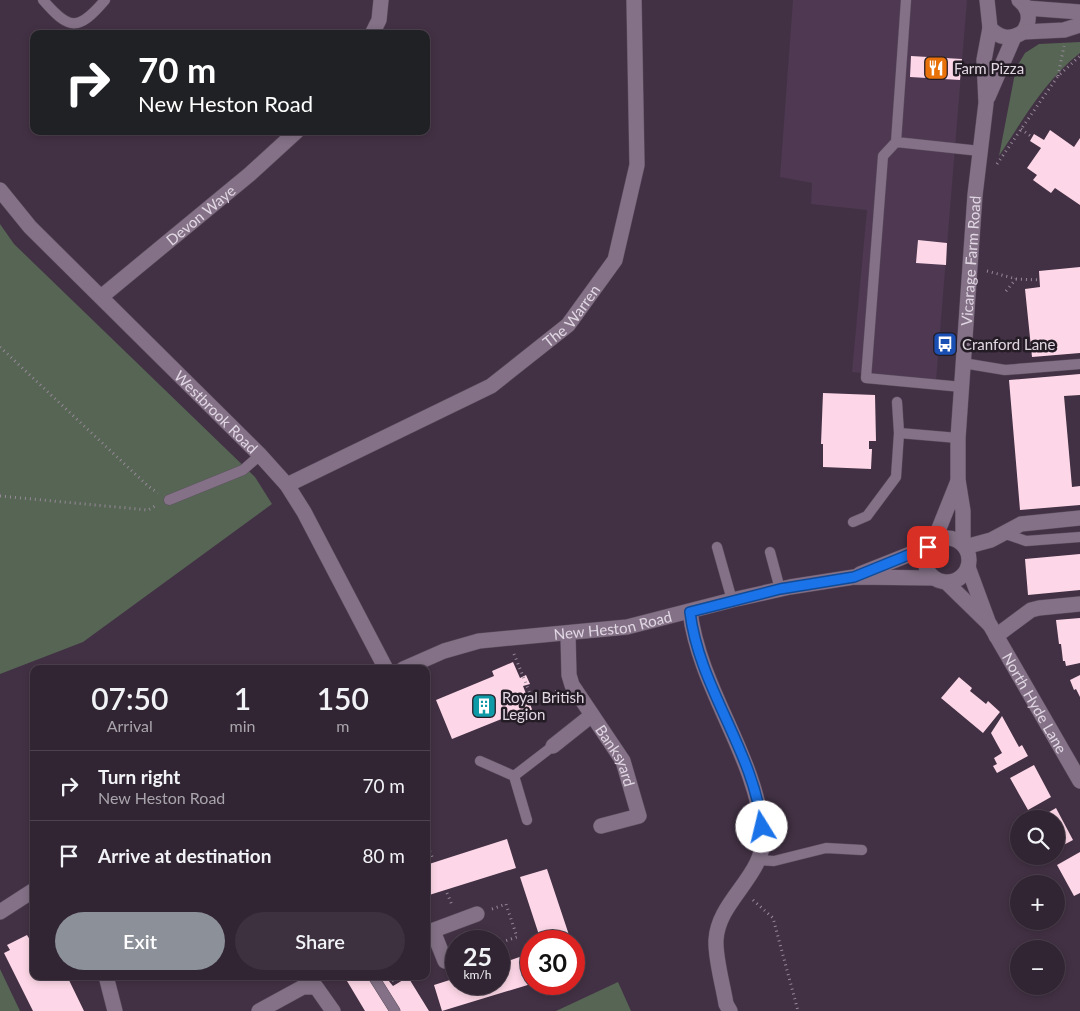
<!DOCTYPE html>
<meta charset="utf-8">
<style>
:root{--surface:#322533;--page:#3d313f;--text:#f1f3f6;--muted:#a8a5ac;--line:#4d424e;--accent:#8c9099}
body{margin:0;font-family:Lato,sans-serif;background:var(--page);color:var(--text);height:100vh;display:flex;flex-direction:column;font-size:19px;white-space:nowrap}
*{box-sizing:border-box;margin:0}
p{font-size:16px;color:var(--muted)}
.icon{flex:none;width:28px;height:28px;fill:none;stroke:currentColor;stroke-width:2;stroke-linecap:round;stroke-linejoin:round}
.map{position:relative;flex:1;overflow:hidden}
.drawer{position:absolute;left:30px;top:665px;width:400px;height:315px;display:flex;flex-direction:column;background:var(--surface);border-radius:10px;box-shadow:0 2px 8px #0003,0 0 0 1px var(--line)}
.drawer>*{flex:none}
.top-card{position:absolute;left:30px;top:30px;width:400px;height:105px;border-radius:10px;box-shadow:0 2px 8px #0003,0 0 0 1px var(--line);background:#202124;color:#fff;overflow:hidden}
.fabs{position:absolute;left:1010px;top:810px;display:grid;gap:10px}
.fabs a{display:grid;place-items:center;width:55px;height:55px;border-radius:50%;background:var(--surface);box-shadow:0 2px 8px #0003,0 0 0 1px var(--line);font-size:25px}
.speed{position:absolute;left:445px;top:930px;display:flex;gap:10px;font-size:25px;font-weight:700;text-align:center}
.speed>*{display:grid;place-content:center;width:65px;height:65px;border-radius:50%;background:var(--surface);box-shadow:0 2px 8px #0003,0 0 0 1px var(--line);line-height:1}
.speed small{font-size:12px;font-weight:400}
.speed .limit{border:8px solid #d22;background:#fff;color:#111}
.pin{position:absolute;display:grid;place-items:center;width:42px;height:42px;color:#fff;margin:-21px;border-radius:10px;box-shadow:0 2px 8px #0006}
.me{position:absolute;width:55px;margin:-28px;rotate:351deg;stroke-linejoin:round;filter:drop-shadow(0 0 4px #0008)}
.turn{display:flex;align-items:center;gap:18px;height:105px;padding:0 25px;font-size:22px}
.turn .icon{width:65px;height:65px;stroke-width:2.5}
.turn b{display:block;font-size:35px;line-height:42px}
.eta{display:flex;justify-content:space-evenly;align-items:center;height:85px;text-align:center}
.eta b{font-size:30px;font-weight:600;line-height:35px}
.cta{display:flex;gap:10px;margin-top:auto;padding:10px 25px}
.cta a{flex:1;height:58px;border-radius:30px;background:var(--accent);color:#fff;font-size:20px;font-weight:600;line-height:58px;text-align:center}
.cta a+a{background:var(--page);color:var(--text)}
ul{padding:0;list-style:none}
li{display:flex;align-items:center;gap:15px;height:70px;padding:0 25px;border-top:1px solid var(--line)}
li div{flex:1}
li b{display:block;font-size:19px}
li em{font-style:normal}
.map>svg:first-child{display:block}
.built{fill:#4e3852}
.green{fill:#566554}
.building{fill:#fdd7e7}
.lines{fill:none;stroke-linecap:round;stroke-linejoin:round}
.lane-casing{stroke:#5c4d5f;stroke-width:11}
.street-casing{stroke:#5c4d5f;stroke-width:16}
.secondary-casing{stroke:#5c4d5f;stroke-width:16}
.path{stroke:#978999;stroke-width:3;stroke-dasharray:1 4;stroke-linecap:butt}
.lane{stroke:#847187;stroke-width:10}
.street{stroke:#847187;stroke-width:15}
.secondary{stroke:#847187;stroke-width:15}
.route-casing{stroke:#114b97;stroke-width:12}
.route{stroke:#1a73e8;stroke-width:9}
.labels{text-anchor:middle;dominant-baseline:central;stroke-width:5;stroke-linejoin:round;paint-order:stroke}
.poi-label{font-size:15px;fill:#e1d7e3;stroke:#241c25;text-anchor:start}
.street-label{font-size:15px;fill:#e1d7e3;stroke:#241c25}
</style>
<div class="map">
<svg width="1080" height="1011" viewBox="0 0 1080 1011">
<rect width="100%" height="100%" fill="#423144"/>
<!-- built -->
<path class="built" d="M 793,0 L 967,0 L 936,381 L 852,372 L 867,210 L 811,204 L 812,183 L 780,177 Z"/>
<!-- green -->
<path class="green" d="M 1080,42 L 1080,53 C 1045,80 1023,120 999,156 L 1016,68 L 1025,53 L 1039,44 Z
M 0,224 L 14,244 L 255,477 L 272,504 L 83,642 L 0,674 Z
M 0,969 L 20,1011 L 0,1011 Z
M 618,982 L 631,1011 L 556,1011 Z"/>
<!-- building -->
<path class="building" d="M 911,56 L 962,59 L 960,80 L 910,77 Z
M 1050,130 L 1074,147 L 1080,138 L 1080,205 L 1055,188 L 1051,193 L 1033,180 L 1037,175 L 1027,168 L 1041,148 L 1030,141 L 1034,134 L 1044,140 Z
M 918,240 L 947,243 L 946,265 L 916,263 Z
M 1080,267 L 1080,353 L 1032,357 L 1025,289 L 1040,287 L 1039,271 Z
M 1080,374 L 1080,395 L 1064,396 L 1072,487 L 1080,486 L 1080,505 L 1020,510 L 1009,380 Z
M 823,393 L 875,395 L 876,441 L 869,441 L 869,449 L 872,449 L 871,469 L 823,467 L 823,444 L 821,444 Z
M 1080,554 L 1080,590 L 1028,595 L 1025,559 Z
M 1080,618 L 1080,663 L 1066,666 L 1065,661 L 1063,661 L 1061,644 L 1059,644 L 1056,620 Z
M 513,662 L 520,678 L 526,675 L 530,684 L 523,686 L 533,712 L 511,721 L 509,716 L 452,739 L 436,700 L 494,676 L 492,671 Z
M 1080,675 L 1080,697 L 1076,689 L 1074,690 L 1070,680 Z
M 959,677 L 972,688 L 968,694 L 970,691 L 986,704 L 988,701 L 1000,712 L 983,733 L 941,698 Z
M 1002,716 L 1019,747 L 1022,745 L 1028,756 L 997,773 L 993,766 L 997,764 L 994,758 L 1002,753 L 991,733 Z
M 1034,765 L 1051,797 L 1028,810 L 1010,778 Z
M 1056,808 L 1073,840 L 1056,849 L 1056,819 L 1037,819 Z
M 507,839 L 516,868 L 426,896 L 426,865 Z
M 1080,852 L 1080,893 L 1074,896 L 1057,865 Z
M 547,869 L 571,941 L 541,941 L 520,877 Z
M 27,935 L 30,940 L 34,938 L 34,976 L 67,976 L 84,1011 L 33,1011 L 4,953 L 10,950 L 7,945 Z
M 531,953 L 531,984 L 442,1011 L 434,985 L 456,978 L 456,984 L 499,984 L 499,964 Z
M 344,976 L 393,976 L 388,980 L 393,986 L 408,977 L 429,1011 L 365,1011 Z"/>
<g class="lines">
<!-- lane casing -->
<g class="lane-casing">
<path id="lane" d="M 43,0 C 69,30 78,32 105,0
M 896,142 L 906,0
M 963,363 L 1005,370 L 1080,364
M 962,387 L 866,378 L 883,156 L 896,142 L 980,151
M 899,433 L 958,438
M 169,500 L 243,470 L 260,455
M 853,522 L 867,516 L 896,477 L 899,433 L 897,402
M 1003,533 L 1026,541 L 1080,537
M 717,547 L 732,600
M 770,552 L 780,589
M 480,761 L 514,776 L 527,820
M 514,776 L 553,746
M 758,860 L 774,861 L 826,848 L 862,850
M 373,976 L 395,1011"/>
</g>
<!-- street casing -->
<g class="street-casing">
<g id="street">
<path d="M 372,34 L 379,20 L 381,0"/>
<path id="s1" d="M 101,297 L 250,174 L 297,131"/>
<path id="s2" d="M 287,485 L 491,386 L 568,325 L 615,260 L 637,165 L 634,0"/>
<path d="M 965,547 L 991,540 L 1021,524 L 1080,518"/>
<path d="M 690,612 C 700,690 756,755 763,834 C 766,875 718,900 716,940 C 715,958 723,985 726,1004 L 730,1011"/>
<path id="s3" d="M 568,635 L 569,675 L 572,685 L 623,761 L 639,816 L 601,826"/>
<path d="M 996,636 L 1031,610 L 1039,608 L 1080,604"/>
<path d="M 553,746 L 592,715"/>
<path d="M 433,931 L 445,961"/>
<path d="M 426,933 L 477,914"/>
<path d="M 106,976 L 115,1011"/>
<path d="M 259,1011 L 303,987 L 316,987 L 333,1011"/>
</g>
</g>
<!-- secondary casing -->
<g class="secondary-casing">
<g id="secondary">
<path d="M 987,0 L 990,28 C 1000,39 1011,40 1023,32 C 1031,21 1030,9 1019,0"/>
<path d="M 1026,8 L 1080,12"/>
<path d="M 1023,32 L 1064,30 L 1080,25"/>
<path d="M 988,97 L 1014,37"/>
<path id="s4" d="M 0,190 L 30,227 L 260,455 L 287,485 L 304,512 L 386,669"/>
<circle cx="947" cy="560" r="22"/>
<path d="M 934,541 L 958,481"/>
<path id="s5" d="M 963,544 L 963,511 L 958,480 L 958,438 L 975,195 L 986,103 L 984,60 L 990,28"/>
<path d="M 968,567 L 989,624"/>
<path d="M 860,574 L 928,547"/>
<path id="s6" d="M 947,583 L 990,625 L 1080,781"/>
<path id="s7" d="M 403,669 L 444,651 L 479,641 L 627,627 L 732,600 L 790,587 L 854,577 L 933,578"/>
<path d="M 0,912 L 34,890"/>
</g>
</g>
<!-- path -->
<path class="path" d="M 1058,76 L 1064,46
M 1021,129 L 1032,137
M 997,164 L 1058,76 L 1080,56
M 987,271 L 1016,279 L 1040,280
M 1006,291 L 1016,279
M 0,347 L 148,486 L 158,493
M 0,496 L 148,510 L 157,505
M 514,654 L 533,701 L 557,691
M 426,842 L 433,859
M 447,893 L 452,905
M 753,900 L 773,918 L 798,1011
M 492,909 L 506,904 L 517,937 L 499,943
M 392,981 L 400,976"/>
<!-- lane -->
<use href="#lane" class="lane"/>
<!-- street -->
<use href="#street" class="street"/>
<!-- secondary -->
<use href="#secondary" class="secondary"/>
</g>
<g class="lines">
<!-- route casing -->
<g class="route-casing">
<path id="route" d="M 762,827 C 754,751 699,688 690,612 L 780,589 L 854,577 L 928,547"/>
</g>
<!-- route -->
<use href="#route" class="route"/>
</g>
<!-- icons -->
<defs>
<g id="restaurant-square" transform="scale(1.25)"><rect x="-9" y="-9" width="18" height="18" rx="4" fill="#e8710a" stroke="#241c25"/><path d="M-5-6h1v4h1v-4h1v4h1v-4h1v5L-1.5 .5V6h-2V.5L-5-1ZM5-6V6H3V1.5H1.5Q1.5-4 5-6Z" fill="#fff"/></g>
<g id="bus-square" transform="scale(1.25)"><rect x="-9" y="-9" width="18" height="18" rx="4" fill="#1a4fb4" stroke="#241c25"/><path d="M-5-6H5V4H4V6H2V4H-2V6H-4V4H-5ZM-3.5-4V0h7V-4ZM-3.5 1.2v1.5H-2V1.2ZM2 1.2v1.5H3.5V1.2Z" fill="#fff"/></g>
<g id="building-square" transform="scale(1.25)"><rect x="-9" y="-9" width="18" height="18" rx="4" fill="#0f9aa8" stroke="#241c25"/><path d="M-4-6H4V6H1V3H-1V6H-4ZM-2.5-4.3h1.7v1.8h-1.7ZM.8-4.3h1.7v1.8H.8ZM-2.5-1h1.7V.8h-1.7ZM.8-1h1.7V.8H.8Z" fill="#fff"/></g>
</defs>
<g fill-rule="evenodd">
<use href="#restaurant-square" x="936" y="68"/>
<use href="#bus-square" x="945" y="344"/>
<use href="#building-square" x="484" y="706"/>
</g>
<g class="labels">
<!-- poi labels -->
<g class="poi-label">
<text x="954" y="68">Farm Pizza</text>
<text x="962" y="344">Cranford Lane</text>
<text x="502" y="697">Royal British<tspan x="502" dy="17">Legion</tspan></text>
</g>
<!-- street labels -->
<g class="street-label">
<text stroke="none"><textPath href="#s1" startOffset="129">Devon Waye</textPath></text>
<text stroke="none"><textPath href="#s5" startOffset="284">Vicarage Farm Road</textPath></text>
<text stroke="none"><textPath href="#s2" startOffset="334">The Warren</textPath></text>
<text stroke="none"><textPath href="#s4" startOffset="310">Westbrook Road</textPath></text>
<text stroke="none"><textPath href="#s7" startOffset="216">New Heston Road</textPath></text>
<text stroke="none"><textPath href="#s6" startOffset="150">North Hyde Lane</textPath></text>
<text stroke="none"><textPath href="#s3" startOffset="134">Banksyard</textPath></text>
</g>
</g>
</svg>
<div class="fabs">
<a><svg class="icon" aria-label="search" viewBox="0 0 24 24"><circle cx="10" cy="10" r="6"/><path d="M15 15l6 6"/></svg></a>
<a>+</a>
<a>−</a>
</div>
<div class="speed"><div>25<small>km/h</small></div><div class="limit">30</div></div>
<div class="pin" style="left:928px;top:547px;background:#d93025"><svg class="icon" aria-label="arrive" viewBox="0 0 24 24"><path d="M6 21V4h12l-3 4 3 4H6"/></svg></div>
<svg class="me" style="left:762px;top:827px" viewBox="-20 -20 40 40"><circle r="19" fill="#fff"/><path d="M0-13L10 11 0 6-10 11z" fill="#1a73e8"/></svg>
<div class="top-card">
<div class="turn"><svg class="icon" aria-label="right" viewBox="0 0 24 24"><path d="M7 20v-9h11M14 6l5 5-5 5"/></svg><div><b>70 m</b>New Heston Road</div></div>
</div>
<section class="drawer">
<div class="eta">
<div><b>07:50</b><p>Arrival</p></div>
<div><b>1</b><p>min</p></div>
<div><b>150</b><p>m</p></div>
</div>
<ul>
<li><svg class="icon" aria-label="right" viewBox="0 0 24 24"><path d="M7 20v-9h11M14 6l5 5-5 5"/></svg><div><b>Turn right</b><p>New Heston Road</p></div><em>70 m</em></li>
<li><svg class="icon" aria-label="arrive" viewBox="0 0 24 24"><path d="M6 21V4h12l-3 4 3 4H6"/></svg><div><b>Arrive at destination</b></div><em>80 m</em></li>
</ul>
<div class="cta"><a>Exit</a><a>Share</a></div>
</section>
</div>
